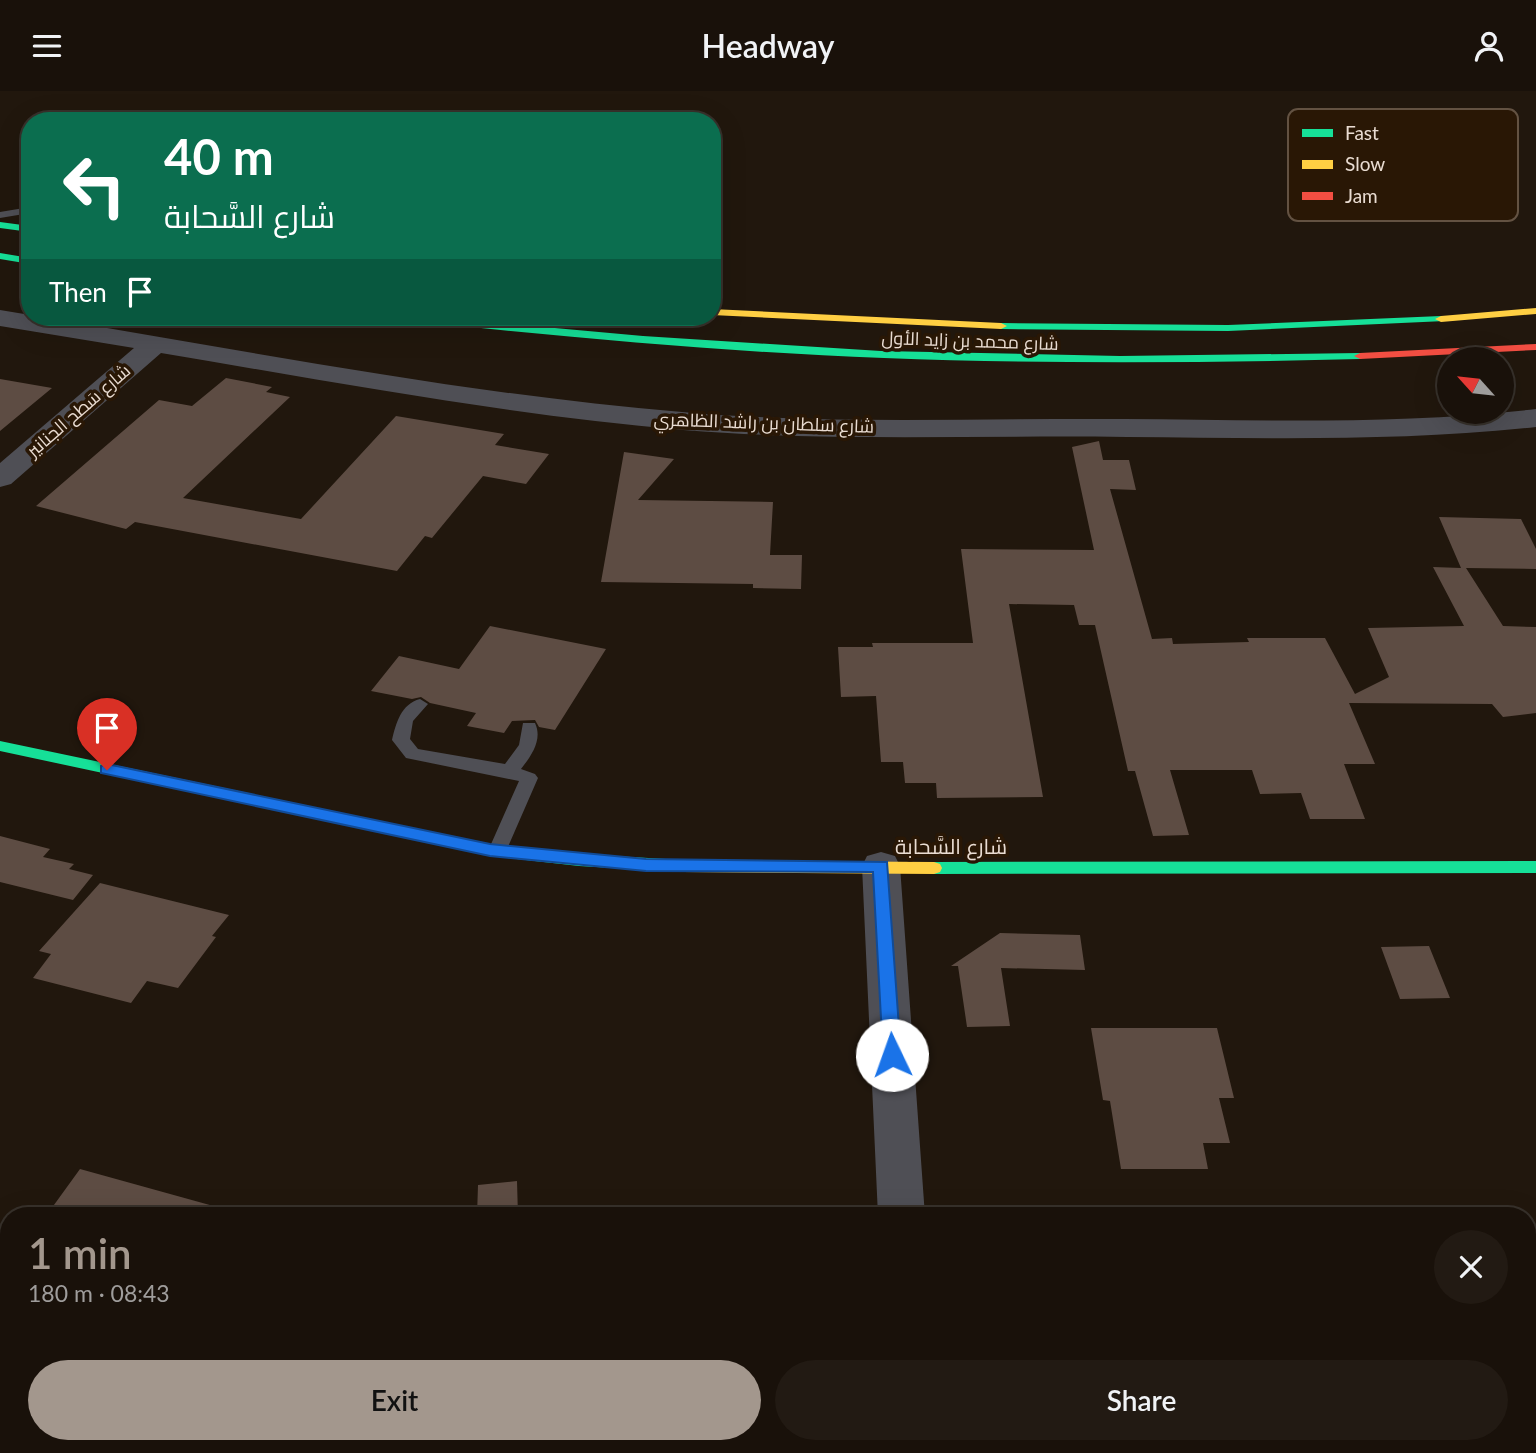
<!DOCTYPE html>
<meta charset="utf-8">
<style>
:root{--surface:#19110a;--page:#221a13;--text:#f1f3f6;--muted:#9f9d9c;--line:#37312b;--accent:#a3978d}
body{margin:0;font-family:Lato,Cairo,sans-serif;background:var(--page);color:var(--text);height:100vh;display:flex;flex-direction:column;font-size:26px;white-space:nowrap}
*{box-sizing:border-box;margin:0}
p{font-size:23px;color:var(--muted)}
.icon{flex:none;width:38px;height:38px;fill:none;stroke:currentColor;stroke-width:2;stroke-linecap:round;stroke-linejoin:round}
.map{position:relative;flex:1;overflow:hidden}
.sheet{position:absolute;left:0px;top:1116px;width:1536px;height:247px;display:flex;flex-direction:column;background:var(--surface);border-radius:28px 28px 0 0;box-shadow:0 7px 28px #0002,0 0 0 2px var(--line)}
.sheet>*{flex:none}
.banner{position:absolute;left:21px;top:21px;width:700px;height:214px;border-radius:28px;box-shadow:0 7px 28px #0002,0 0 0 2px var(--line);background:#0b6e4f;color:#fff;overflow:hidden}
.needle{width:46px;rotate:297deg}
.tools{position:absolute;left:1437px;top:256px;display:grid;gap:14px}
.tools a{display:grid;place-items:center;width:77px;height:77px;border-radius:50%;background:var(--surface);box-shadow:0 7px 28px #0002,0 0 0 2px var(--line);font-size:35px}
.pin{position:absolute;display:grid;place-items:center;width:60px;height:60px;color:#fff;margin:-72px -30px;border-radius:50% 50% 50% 0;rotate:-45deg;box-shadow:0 0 7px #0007}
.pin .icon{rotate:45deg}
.me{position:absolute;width:77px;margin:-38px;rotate:357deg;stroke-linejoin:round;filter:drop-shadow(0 0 5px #0008)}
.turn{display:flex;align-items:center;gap:24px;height:147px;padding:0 28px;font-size:32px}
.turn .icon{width:91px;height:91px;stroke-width:2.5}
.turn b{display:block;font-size:49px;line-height:60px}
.then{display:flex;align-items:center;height:66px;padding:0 28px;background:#0003;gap:14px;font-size:26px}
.round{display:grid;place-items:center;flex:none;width:74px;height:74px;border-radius:37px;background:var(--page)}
.overview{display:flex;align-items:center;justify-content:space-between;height:119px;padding:0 28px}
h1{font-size:42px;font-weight:600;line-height:52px;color:var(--accent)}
.primary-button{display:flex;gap:14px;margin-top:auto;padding:14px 28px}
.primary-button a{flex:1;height:80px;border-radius:42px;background:var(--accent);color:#111;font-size:28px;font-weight:600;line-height:80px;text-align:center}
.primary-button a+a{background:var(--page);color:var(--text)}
header{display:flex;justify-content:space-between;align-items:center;height:91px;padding:0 28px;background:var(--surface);font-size:32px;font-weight:600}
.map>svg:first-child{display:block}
.building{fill:#5d4c43}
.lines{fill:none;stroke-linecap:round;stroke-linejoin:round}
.lane{fill:#4f4f55;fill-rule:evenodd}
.street{fill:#4f4f55;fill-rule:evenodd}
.fast{fill:#16e098;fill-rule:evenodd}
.slow{fill:#ffcf43;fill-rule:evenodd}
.jam{fill:#f24e42;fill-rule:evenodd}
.route{fill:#1a73e8;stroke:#114b97;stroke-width:2}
.labels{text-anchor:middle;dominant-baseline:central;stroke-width:7;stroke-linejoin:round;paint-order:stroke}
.far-street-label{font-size:18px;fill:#e9dcd2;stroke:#291705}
.street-label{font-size:21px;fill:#e9dcd2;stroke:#291705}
.key{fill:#291705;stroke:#635242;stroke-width:2}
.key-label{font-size:19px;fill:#e9dcd2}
</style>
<header><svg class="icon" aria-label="menu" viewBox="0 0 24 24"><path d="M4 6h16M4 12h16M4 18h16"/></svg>Headway<svg class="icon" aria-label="person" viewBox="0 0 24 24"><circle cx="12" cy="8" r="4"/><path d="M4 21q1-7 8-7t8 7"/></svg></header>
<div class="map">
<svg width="1536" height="1362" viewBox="0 0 1536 1362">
<rect width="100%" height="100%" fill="#21170d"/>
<!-- building -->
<path class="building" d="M 226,287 L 272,296 L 266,301 L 290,306 L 183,407 L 301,428 L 396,325 L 504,343 L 495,354 L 549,363 L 526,393 L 483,385 L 432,447 L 425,445 L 397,480 L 135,431 L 126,438 L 36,415 L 159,309 L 192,315 Z
M 0,288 L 52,297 L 0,340 Z
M 1099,350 L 1103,369 L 1129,369 L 1136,399 L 1110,398 L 1152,548 L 1172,547 L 1173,553 L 1249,551 L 1247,547 L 1325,547 L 1355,603 L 1389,586 L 1368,537 L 1464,535 L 1433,476 L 1461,477 L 1439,426 L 1521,428 L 1536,458 L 1536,478 L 1466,477 L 1503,535 L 1536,536 L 1536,622 L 1503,626 L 1492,613 L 1349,612 L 1375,673 L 1344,673 L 1365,728 L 1310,728 L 1301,702 L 1260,703 L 1252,679 L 1170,679 L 1189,744 L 1153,745 L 1135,680 L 1128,680 L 1095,534 L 1079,534 L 1074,514 L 1009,513 L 1043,706 L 937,707 L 936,692 L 905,692 L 903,671 L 881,671 L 876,605 L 841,606 L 838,556 L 873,556 L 872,552 L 973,552 L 961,458 L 1094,459 L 1072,356 Z
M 624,361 L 674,368 L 638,409 L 773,411 L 770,464 L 802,464 L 801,498 L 753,497 L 753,493 L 601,491 Z
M 490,535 L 606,558 L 555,639 L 539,636 L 535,629 L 512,630 L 504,642 L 467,635 L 476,622 L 430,612 L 421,606 L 412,608 L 371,600 L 399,565 L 459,578 Z
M 0,745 L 50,758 L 43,766 L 74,773 L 69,778 L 93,784 L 73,809 L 0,791 Z
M 100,792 L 229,824 L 212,845 L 216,846 L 178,897 L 147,890 L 131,912 L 33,887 L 51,863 L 39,860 Z
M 1000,842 L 1080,844 L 1085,879 L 1001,877 L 1010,935 L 967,936 L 958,875 L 951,875 Z
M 1429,855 L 1450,907 L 1400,908 L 1381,856 Z
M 1091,937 L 1217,937 L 1234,1007 L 1219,1007 L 1230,1052 L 1203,1052 L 1208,1078 L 1121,1078 L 1110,1010 L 1103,1009 Z
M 80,1078 L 217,1116 L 216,1125 L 46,1125 Z
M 517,1090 L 518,1125 L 477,1125 L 478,1094 Z"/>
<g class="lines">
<!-- lane -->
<path class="lane" d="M 30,116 L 30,122 L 0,127 L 0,121 Z
M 420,608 L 428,613 L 413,630 L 410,648 L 418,658 L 505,673 L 519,654 L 523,632 L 535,632 C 543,649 531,665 521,678 L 535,683 L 538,687 L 504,765 L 490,765 L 488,760 L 519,690 L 406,667 L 392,649 C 396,632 401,613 420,608 Z"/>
<!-- street -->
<path class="street" d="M 0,219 C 223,255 452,302 682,321 C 829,334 977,327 1124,328 C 1262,329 1399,334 1536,318 L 1536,336 C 1400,351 1264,347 1127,346 C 979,344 830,351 683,339 C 507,324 334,291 161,262 L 11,393 L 0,396 L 0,372 L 134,257 L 0,235 Z
M 881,761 L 895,765 L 900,775 L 925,1125 L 878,1125 L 862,775 L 867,765 Z
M 889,1354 L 941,1354 L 942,1362 L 890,1362 Z"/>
<!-- fast -->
<path class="fast" d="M 0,131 L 30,135 L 30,141 L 0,137 Z
M 0,162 L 30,167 L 30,173 L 0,168 Z
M 1441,225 L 1447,228 L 1445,230 L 1228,240 L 1001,238 L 995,235 L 1001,232 L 1228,234 Z
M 398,226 L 434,226 L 643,245 L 881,260 L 1120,265 L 1360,262 L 1366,265 L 1360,268 C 1201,272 1043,273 884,267 C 723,261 564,246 404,229 Z
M 0,650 L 490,753 L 579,763 L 683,769 L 689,771 L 691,775 L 689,779 L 683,781 L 579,775 L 490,765 L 0,660 Z
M 1536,770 L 1536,782 L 934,783 L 928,781 L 926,777 L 928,773 L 934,771 Z"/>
<!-- slow -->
<path class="slow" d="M 1536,217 L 1536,223 L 1441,231 L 1435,228 L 1441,225 Z
M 712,218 L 1001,232 L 1007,235 L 1001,238 L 712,224 Z
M 683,769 L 934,771 L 940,773 L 942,777 L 940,781 L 934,783 L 683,781 L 677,779 L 675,775 L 677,771 Z"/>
<!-- jam -->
<path class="jam" d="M 1536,253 L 1536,259 L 1360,268 L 1354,265 L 1360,262 Z"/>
</g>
<!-- route -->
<path class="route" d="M 107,673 L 490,753 L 646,768 L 887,771 L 901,964 L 892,971 L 883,964 L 873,781 L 646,780 L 490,765 L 101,682 L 101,675 Z"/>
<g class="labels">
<!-- far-street labels -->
<g class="far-street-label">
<text transform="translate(970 249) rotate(2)">شارع محمد بن زايد الأول</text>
<text transform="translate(78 319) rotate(-41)">شارع سَطح الجنانير</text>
<text transform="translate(764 331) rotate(2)">شارع سلطان بن راشد الظاهري</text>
</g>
<!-- street labels -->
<g class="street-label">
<text x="951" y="754">شارع السَّحابة</text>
</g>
</g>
<!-- legend -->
<rect x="1288" y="18" width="230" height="112" rx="10" class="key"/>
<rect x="1302" y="38" width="31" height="8" fill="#16e098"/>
<rect x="1302" y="69" width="31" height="9" fill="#ffcf43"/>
<rect x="1302" y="101" width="31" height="8" fill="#f24e42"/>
<g class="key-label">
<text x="1345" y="49">Fast</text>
<text x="1345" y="80">Slow</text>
<text x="1345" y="112">Jam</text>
</g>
</svg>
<div class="tools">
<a><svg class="needle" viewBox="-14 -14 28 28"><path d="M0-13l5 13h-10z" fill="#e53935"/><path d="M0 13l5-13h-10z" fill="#9f9d9c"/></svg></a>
</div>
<div class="pin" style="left:107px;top:679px;background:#d93025"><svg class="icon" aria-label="arrive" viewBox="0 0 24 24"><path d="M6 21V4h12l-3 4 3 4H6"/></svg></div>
<svg class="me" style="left:892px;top:964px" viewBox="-20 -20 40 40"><circle r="19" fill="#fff"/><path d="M0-13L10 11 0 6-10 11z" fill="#1a73e8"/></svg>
<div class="banner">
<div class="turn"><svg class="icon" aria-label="left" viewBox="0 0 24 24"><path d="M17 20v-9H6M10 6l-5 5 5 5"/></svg><div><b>40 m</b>شارع السَّحابة</div></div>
<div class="then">Then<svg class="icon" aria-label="arrive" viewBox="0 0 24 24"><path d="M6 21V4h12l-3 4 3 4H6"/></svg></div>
</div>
<section class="sheet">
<div class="overview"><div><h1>1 min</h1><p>180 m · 08:43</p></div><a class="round"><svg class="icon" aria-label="close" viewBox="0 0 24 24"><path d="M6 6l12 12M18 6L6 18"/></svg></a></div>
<div class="primary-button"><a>Exit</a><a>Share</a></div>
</section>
</div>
